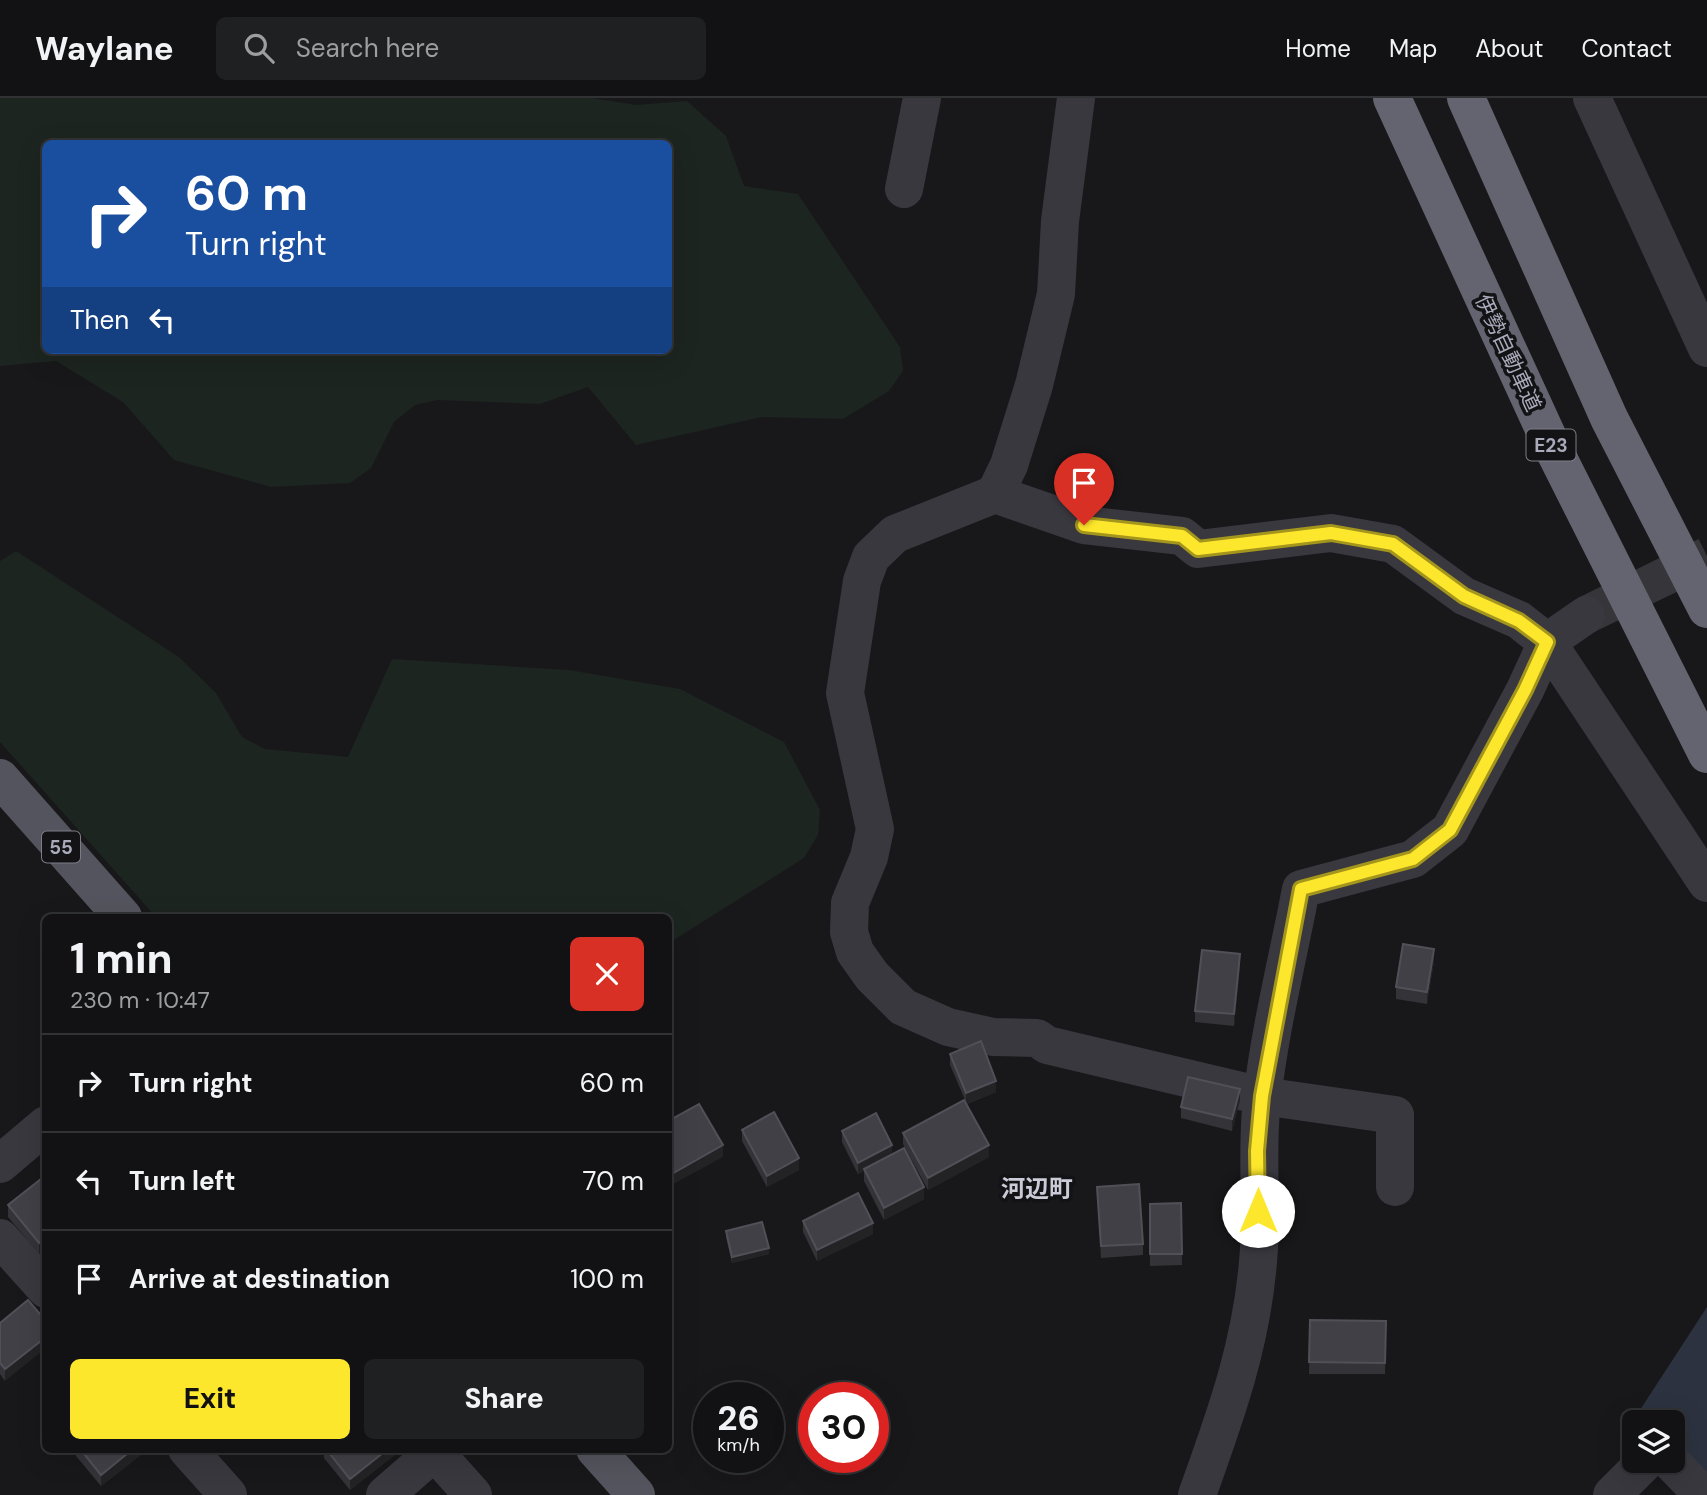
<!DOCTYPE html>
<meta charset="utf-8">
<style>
:root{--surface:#121214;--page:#1f2022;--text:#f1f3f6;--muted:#9c9ea0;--line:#313234;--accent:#fde72c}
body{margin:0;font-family:"DM Sans","Noto Sans JP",sans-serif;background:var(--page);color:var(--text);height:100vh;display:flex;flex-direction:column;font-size:26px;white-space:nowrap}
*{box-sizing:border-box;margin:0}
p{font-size:23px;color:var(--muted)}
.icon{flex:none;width:38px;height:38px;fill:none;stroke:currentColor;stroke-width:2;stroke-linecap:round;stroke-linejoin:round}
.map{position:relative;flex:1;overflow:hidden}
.panel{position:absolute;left:42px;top:816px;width:630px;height:539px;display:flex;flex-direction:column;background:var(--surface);border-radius:10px;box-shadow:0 7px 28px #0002,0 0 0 2px var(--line)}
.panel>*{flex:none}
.top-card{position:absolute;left:42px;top:42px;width:630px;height:214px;border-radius:10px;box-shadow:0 7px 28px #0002,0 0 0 2px var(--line);background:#1a4fa0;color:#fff;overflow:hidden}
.fabs{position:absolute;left:1622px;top:1312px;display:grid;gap:14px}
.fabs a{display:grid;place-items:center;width:63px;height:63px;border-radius:10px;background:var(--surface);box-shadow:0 7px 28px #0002,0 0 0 2px var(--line);font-size:35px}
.speed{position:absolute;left:693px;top:1284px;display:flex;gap:14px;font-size:35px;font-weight:700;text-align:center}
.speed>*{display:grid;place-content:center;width:91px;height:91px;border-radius:50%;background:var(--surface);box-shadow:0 7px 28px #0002,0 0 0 2px var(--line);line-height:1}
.speed small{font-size:18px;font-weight:400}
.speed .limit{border:10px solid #d22;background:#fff;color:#111}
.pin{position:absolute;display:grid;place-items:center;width:60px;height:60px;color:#fff;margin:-72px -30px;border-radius:50% 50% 50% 0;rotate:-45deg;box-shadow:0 0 7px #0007}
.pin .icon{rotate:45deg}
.me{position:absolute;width:77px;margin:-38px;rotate:0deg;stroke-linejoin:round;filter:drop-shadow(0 0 5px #0008)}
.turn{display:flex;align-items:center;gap:24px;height:147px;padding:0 28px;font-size:32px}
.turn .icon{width:91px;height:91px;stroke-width:2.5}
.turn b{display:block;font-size:49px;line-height:60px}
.then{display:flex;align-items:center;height:66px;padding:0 28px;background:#0003;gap:14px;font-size:26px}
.round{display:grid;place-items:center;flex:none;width:74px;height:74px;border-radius:10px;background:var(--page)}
.head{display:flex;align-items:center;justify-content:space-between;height:119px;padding:0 28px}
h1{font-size:42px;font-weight:800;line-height:52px}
.cta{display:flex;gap:14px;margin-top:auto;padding:14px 28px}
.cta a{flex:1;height:80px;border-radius:10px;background:var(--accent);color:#111;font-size:28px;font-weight:800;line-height:80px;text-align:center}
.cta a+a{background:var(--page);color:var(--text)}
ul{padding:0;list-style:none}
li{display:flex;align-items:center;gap:21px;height:98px;padding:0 28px;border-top:2px solid var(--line)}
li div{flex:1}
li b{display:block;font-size:26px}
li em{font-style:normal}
header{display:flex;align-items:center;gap:42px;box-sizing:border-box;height:98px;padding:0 35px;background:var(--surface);border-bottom:2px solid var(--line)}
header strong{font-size:33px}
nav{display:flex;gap:38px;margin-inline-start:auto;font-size:24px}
.search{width:490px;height:63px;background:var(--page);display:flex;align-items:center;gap:18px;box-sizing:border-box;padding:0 24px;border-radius:10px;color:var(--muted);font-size:26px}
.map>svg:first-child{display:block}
.green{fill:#1d2520;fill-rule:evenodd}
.water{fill:#2c323f}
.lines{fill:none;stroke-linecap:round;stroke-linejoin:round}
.minor-tunnel{stroke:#35353a;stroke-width:38;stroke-dasharray:38 19;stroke-linecap:butt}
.minor{stroke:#39383f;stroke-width:38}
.major{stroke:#54545e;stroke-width:38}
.highway{stroke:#646470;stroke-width:38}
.wall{fill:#343338}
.shaded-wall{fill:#232326}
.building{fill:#404046;stroke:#515058;stroke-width:2}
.route-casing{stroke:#a4961d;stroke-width:18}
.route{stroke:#fde72c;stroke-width:12}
.labels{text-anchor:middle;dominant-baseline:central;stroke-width:7;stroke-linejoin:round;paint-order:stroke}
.shield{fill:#131215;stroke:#7c7c88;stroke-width:2}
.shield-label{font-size:19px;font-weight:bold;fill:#a9aaba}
.street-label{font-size:21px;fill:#a9aaba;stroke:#131215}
.quarter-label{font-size:24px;font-weight:bold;fill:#cacbd6;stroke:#131215}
</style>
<header>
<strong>Waylane</strong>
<div class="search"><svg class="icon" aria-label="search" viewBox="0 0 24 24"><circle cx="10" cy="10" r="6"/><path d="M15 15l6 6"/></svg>Search here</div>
<nav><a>Home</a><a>Map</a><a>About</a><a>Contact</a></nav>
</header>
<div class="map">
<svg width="1707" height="1397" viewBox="0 0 1707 1397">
<rect width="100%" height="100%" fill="#18181a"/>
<!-- green -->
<path class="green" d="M 0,0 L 593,0 L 636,7 L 687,3 L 726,38 L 744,88 L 798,96 L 900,249 L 903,273 L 889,293 L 843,321 L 762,319 L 636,347 L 588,289 L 540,306 L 438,302 L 415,307 L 394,324 L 371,370 L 350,385 L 271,389 L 174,362 L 123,304 L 56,263 L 0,268 ZM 46,46 L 668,46 L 668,252 L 46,252 Z
M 16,453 L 179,559 L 216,595 L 242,639 L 265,651 L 348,659 L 392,561 L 569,572 L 680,591 L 784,644 L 820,712 L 818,737 L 804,760 L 669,845 L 668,819 L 320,819 L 305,814 L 272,819 L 156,819 L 0,644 L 0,463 Z"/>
<!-- water -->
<path class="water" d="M 1707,1209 L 1707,1386 L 1673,1351 L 1673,1325 L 1648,1325 L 1638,1315 Z"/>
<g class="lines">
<!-- minor-tunnel -->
<path class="minor-tunnel" d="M 1586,517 L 1707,458"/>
<!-- minor -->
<path class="minor" d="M 1076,0 L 1060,123 L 1056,196 L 1034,287 L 1009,367 L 995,396 L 895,436 L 871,459 L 862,483 L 845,595 L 875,731 L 869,759 L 850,805 L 849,834 L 855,854 L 872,878 L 903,909 L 948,929 L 993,939 L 1037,940 L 1047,947 L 1262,998 L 1395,1017 L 1395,1089
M 1592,0 L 1707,250
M 904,91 L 922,0
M 995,396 L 1084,427 L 1182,438 L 1198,451 L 1331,435 L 1393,446 L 1464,498 L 1519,522 L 1547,544 L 1707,785
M 0,1066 L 46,1027
M 0,1140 L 46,1191
M 187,1351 L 228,1397
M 432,1351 L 473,1397
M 1670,1363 L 1703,1397
M 385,1397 L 438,1351
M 1197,1397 C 1227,1314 1254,1239 1259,1150 C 1262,1100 1256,1051 1262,1001 C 1270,930 1288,860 1301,791 L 1413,761 L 1450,732 L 1525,592 L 1547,544 L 1586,517
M 1612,1397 L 1646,1363"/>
<!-- major -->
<path class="major" d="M 0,680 L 123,819
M 595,1351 L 636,1397"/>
<!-- highway -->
<path class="highway" d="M 1392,0 L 1550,344 L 1707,656
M 1466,0 L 1609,320 L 1707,511"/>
</g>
<!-- wall -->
<path class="wall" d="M 1434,863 L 1427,906 L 1396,901 L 1396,889 Z
M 1240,867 L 1234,928 L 1195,924 L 1195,913 Z
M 950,956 L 996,994 L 967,1006 L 989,1059 L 928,1092 L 903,1046 L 903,1035 L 966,1004 L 950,967 Z
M 1240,1002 L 1232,1033 L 1181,1020 L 1181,1009 Z
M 742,1032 L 799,1072 L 767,1089 L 742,1043 Z
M 842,1033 L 892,1056 L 924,1101 L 884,1122 L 864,1083 L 864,1073 L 858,1076 L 842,1044 Z
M 46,1077 L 39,1156 L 8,1119 L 8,1107 Z
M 1097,1089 L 1143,1146 L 1143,1157 L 1101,1160 Z
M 1181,1105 L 1182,1167 L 1150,1168 L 1150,1106 Z
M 803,1123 L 873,1136 L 817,1163 L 803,1134 Z
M 726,1133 L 769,1156 L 732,1165 L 726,1139 Z
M 28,1202 L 5,1283 L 0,1276 L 0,1225 Z
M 1310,1222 L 1386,1223 L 1385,1276 L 1309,1276 Z
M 76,1351 L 147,1351 L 147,1352 L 101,1388 L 76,1358 Z
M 324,1351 L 396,1351 L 396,1356 L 350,1392 L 324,1360 Z"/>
<!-- shaded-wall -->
<path class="shaded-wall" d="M 1434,851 L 1434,863 L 1427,906 L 1427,894 Z
M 1240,856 L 1240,867 L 1234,928 L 1234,916 Z
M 996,983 L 996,994 L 966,1006 L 966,995 Z
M 1240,991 L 1240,1002 L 1232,1033 L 1232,1021 Z
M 723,1047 L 723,1059 L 668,1089 L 668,1078 Z
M 892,1047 L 892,1058 L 864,1071 L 864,1073 L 858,1076 L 858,1065 Z
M 989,1047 L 989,1059 L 928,1092 L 928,1080 Z
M 799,1060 L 799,1072 L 767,1089 L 767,1078 Z
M 924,1089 L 924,1101 L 884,1122 L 884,1110 Z
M 873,1125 L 873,1136 L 817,1163 L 817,1152 Z
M 46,1139 L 46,1151 L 39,1156 L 39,1145 Z
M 769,1150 L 769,1156 L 732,1165 L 732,1159 Z
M 46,1239 L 46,1250 L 5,1283 L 5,1271 Z
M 133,1351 L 147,1352 L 101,1388 L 101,1377 Z
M 388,1351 L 396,1351 L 396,1356 L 350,1392 L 350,1381 Z"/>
<!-- building -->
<path class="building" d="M 1403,846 L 1434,851 L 1427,894 L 1396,889 Z
M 1202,852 L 1240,856 L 1234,916 L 1195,913 Z
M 981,943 L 996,983 L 966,995 L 950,956 Z
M 1188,979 L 1240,991 L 1232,1021 L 1181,1009 Z
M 964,1002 L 989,1047 L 928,1080 L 903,1035 Z
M 699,1006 L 723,1047 L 668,1078 L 668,1023 Z
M 774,1014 L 799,1060 L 767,1078 L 742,1032 Z
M 876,1015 L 892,1047 L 858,1065 L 842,1033 Z
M 904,1050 L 924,1089 L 884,1110 L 864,1071 Z
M 46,1077 L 46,1139 L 39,1145 L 8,1107 Z
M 1139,1086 L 1143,1146 L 1101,1148 L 1097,1089 Z
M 858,1095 L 873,1125 L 817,1152 L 803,1123 Z
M 1181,1105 L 1182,1156 L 1150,1156 L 1150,1106 Z
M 762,1124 L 769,1150 L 732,1159 L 726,1133 Z
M 28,1202 L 46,1223 L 46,1239 L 5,1271 L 0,1265 L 0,1225 Z
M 1310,1222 L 1386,1223 L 1385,1265 L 1309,1264 Z
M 80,1351 L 133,1351 L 101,1377 Z
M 326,1351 L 388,1351 L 350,1381 Z"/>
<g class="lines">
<!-- route casing -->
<g class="route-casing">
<path id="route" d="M 1084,427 L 1182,438 L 1198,451 L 1331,435 L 1393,446 L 1464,498 L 1519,523 L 1547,544 L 1525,592 L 1450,732 L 1413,761 L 1301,791 L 1262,998 L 1257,1053 L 1258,1113"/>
</g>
<!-- route -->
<use href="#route" class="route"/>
</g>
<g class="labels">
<!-- shield labels -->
<g class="shield">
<rect x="1526.5" y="331.5" width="49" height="31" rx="5"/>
<rect x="42" y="733.5" width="38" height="31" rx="5"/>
</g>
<g class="shield-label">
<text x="1551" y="347">E23</text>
<text x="61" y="749">55</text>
</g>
<!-- street labels -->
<g class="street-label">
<text transform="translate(1508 255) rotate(65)">伊勢自動車道</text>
</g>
<!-- quarter labels -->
<g class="quarter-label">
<text x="1037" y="1090">河辺町</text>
</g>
</g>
</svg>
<div class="fabs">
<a><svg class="icon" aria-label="layers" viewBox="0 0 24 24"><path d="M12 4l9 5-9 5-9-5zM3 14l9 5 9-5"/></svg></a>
</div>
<div class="speed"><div>26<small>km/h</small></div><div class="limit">30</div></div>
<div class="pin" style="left:1084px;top:427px;background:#d93025"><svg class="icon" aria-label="arrive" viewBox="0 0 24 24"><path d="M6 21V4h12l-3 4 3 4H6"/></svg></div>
<svg class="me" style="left:1258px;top:1113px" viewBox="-20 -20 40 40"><circle r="19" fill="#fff"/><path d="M0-13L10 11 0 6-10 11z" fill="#fde72c"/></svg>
<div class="top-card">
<div class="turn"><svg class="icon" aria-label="right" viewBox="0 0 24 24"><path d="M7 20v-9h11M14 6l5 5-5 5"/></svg><div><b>60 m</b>Turn right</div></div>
<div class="then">Then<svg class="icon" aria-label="left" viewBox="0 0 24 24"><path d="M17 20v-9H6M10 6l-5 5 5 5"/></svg></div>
</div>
<section class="panel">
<div class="head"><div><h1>1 min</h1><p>230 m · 10:47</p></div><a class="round" style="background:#d93025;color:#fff"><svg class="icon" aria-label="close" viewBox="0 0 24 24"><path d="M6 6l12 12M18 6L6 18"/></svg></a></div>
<ul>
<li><svg class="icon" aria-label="right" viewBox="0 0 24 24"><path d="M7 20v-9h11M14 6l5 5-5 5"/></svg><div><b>Turn right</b></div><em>60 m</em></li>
<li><svg class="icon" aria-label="left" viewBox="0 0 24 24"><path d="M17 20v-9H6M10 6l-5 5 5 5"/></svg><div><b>Turn left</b></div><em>70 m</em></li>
<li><svg class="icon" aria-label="arrive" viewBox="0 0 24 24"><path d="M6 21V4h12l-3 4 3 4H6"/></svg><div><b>Arrive at destination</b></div><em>100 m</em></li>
</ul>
<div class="cta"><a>Exit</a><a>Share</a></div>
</section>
</div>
